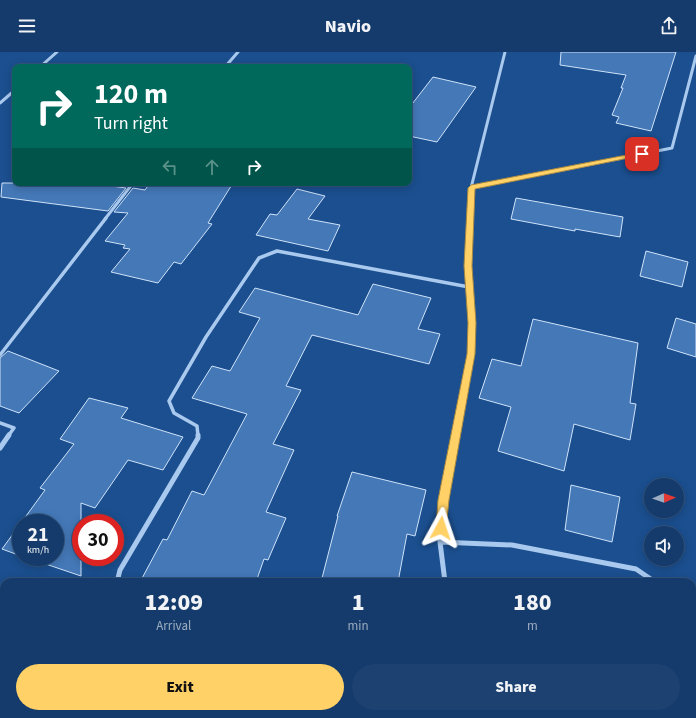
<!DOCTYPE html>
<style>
:root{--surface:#143b6b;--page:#1d4271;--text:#f1f3f6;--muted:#9dadc1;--line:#33557e;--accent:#ffd166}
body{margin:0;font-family:"Source Sans 3",sans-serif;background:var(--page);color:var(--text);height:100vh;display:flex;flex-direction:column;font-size:15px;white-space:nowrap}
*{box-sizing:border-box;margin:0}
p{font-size:13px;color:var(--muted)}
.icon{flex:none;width:22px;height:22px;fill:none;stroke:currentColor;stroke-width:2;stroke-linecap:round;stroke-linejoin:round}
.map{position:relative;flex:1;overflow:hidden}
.sheet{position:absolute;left:0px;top:526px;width:696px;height:140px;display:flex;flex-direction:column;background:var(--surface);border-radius:12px 12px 0 0;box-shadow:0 2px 10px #0003,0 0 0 1px var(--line)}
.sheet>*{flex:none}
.banner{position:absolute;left:12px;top:12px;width:400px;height:122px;border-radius:8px;box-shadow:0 2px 10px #0003,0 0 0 1px var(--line);background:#00695c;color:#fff;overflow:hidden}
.needle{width:26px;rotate:88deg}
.buttons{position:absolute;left:644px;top:426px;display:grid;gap:8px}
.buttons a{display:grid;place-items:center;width:40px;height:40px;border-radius:50%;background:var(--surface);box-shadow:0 2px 10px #0003,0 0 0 1px var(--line);font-size:20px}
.speed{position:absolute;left:12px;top:462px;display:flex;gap:8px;font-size:20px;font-weight:700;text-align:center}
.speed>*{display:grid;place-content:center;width:52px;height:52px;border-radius:50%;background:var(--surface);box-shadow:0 2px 10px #0003,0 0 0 1px var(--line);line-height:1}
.speed small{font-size:10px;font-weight:400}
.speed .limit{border:6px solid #d22;background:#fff;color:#111}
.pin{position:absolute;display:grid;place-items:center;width:34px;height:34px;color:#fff;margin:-17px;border-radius:8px;box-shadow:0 2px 6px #0006}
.me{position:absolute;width:44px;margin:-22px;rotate:5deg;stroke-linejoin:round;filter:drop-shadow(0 0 3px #0008)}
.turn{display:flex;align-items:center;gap:14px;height:84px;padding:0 16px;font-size:18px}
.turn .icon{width:52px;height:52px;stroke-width:2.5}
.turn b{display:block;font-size:28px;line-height:34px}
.lanes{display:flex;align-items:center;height:38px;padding:0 16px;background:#0003;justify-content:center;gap:20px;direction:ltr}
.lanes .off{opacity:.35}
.eta{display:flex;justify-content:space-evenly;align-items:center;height:68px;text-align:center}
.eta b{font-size:24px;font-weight:800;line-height:28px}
.primary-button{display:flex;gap:8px;margin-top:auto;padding:8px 16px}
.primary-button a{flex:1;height:46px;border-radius:24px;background:var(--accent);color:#111;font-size:16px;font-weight:800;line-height:46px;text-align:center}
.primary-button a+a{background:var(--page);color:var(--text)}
header{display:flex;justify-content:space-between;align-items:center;height:52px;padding:0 16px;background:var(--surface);font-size:18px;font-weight:800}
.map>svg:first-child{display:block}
.building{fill:#4478b7;stroke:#cfe3fa}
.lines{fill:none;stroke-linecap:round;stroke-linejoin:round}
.street-far2{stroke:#a9c9ee;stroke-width:3}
.street-far1{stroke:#a9c9ee;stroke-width:3.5}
.street{stroke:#a9c9ee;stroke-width:5}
.route{fill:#ffd166;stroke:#a68842}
</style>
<header><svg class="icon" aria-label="menu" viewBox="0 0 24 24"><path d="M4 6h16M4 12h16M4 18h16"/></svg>Navio<svg class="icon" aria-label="share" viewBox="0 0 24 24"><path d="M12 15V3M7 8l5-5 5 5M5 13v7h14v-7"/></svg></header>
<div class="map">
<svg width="696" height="666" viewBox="0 0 696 666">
<rect width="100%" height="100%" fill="#1b4f8f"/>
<!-- building -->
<path class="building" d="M 561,0 L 676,0 L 651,79 L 616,71 L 619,65 L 612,63 L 623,36 L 621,36 L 626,23 L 560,13 Z
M 433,25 L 476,35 L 437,90 L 409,84 L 409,56 Z
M 2,131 L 89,131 L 126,136 L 108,159 L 1,145 Z
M 150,131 L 233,131 L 208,171 L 212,172 L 181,212 L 174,210 L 158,231 L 111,220 L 130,197 L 123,196 L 125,193 L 105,189 L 128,161 L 114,160 L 133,136 L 145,138 Z
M 297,137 L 325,144 L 308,167 L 340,173 L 328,199 L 256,183 L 270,162 L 277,163 Z
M 516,146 L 623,165 L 620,185 L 575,177 L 575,179 L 511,167 Z
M 646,199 L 688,210 L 682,235 L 640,224 Z
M 373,232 L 431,246 L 418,277 L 440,282 L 429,312 L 312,283 L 286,334 L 301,338 L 273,392 L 294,398 L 266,460 L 286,466 L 268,508 L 264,507 L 256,530 L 140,530 L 163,487 L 167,488 L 192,439 L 204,443 L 247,362 L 192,346 L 212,314 L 230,319 L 260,266 L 239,260 L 255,236 L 358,263 Z
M 676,266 L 696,272 L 696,305 L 667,296 Z
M 533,267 L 638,291 L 630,351 L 636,352 L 630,388 L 574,372 L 564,419 L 498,399 L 511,355 L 479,346 L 492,307 L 521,314 Z
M 8,299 L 59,319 L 19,361 L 0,354 L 0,306 Z
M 89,346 L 128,356 L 121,366 L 183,385 L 163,418 L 128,408 L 95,456 L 81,451 L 81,524 L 25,505 L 55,505 L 55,471 L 21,471 L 21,504 L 2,497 L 45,438 L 40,436 L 74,392 L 60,387 Z
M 352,420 L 426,438 L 415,484 L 407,482 L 398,530 L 321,530 L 338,464 L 337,464 Z
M 571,433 L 620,445 L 612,490 L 565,478 Z"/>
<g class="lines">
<!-- street-far2 -->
<path class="street-far2" d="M 40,15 L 57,0
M 225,15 L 238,0
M 0,51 L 15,38
M 471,136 L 672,96 L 696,4
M 105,167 L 133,131
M 470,167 L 471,136 L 505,0"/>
<!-- street-far1 -->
<path class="street-far1" d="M 0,303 L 106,166
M 0,371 L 14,376 L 8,384
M 198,384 L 197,374 L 174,361 L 169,349 L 206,285 L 259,206 L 277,199 L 469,235
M 456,384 L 471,302 L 472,271 L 468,214 L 470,166"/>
<!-- street -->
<path class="street" d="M 0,396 L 9,383
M 440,490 L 512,493 L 636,517 L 655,530
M 117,530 L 120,518 L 198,386 L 198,383
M 445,530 L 440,490 L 444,448 L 456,383
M 675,662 L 675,666
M 76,666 L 78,662
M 428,666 L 429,662"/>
</g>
<!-- route -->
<path class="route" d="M 642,100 L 644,100 L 644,103 L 475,137 L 472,214 L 476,271 L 475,302 L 449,448 L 446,476 L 445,479 L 441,481 L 437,479 L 436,476 L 438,448 L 467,302 L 468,271 L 464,214 L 468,136 L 471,133 Z"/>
</svg>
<div class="buttons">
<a><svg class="needle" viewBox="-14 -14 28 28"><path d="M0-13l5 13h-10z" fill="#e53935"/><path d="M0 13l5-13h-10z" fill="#9dadc1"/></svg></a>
<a><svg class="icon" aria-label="sound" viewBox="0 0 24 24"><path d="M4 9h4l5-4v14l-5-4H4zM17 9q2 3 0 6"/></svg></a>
</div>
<div class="speed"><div>21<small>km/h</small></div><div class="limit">30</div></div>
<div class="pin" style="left:642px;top:102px;background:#d93025"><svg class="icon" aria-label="arrive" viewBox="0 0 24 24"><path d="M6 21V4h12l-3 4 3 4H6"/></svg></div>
<svg class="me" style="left:441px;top:476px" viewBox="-20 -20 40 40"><path d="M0-17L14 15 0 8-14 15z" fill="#ffd166" stroke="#fff" stroke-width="4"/></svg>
<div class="banner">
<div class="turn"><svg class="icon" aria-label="right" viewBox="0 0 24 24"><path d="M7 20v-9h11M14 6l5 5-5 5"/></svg><div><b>120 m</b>Turn right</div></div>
<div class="lanes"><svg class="icon off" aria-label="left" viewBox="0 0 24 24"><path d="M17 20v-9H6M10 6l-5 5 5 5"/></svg><svg class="icon off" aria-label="ahead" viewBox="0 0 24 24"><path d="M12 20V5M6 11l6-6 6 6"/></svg><svg class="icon" aria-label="right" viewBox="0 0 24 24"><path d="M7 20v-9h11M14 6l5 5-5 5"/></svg></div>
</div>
<section class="sheet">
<div class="eta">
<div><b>12:09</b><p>Arrival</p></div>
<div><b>1</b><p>min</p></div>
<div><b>180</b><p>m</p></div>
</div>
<div class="primary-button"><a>Exit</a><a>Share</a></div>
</section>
</div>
